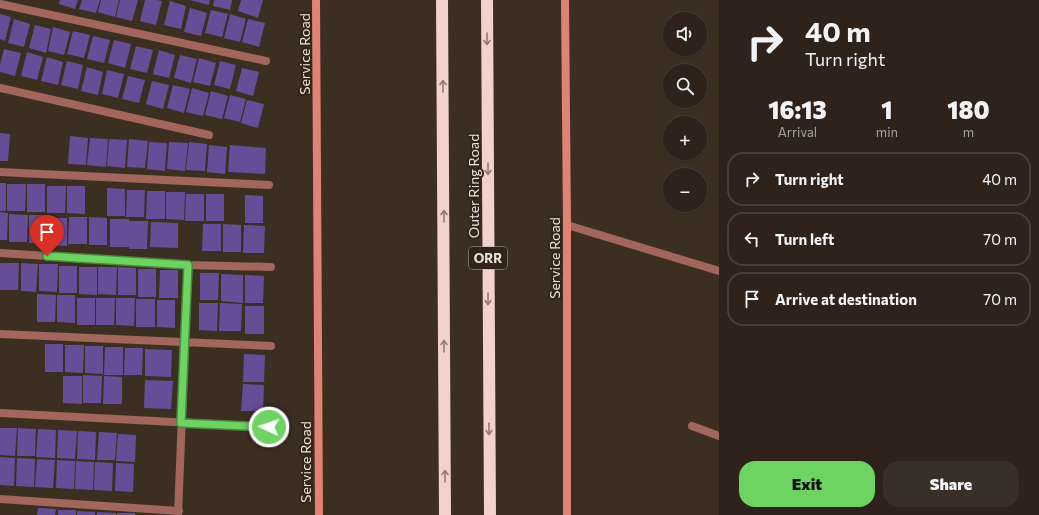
<!DOCTYPE html>
<meta charset="utf-8">
<style>
:root{--surface:#2e221a;--page:#3a2f27;--text:#f1f3f6;--muted:#a7a4a2;--line:#493f39;--accent:#6dd361}
body{margin:0;font-family:Commissioner,sans-serif;background:var(--page);color:var(--text);height:100vh;display:flex;flex-direction:column;font-size:15px;white-space:nowrap}
*{box-sizing:border-box;margin:0}
p{font-size:13px;color:var(--muted)}
.icon{flex:none;width:22px;height:22px;fill:none;stroke:currentColor;stroke-width:2;stroke-linecap:round;stroke-linejoin:round}
.map{position:relative;flex:1;overflow:hidden}
.sheet{display:flex;flex-direction:column;background:var(--surface);width:320px}
.sheet>*{flex:none}
.guide{background:#2e221a;color:var(--text);overflow:hidden}
.buttons{position:absolute;left:663px;top:12px;display:grid;gap:8px}
.buttons a{display:grid;place-items:center;width:44px;height:44px;border-radius:50%;background:var(--surface);box-shadow:0 1px 3px #0004,0 0 0 1px var(--line);font-size:20px}
.pin{position:absolute;display:grid;place-items:center;width:34px;height:34px;color:#fff;margin:-41px -17px;border-radius:50% 50% 50% 0;rotate:-45deg;box-shadow:0 0 4px #0007}
.pin .icon{rotate:45deg}
.me{position:absolute;width:44px;margin:-22px;rotate:273deg;stroke-linejoin:round;filter:drop-shadow(0 0 3px #0008)}
.turn{display:flex;align-items:center;gap:14px;height:84px;padding:0 20px;font-size:18px}
.turn .icon{width:52px;height:52px;stroke-width:2.5}
.turn b{display:block;font-size:28px;line-height:34px}
.eta{display:flex;justify-content:space-evenly;align-items:center;height:68px;text-align:center}
.eta b{font-size:24px;font-weight:800;line-height:28px}
.button{display:flex;gap:8px;margin-top:auto;padding:8px 20px}
.button a{flex:1;height:46px;border-radius:16px;background:var(--accent);color:#111;font-size:16px;font-weight:800;line-height:46px;text-align:center}
.button a+a{background:var(--page);color:var(--text)}
ul{padding:0;list-style:none}
li{display:flex;align-items:center;gap:12px;height:54px;margin:0 8px 6px;padding:0 12px;border:2px solid var(--line);border-radius:16px}
li div{flex:1}
li b{display:block;font-size:15px}
li em{font-style:normal}
main{display:flex;flex:1;min-height:0}
.map>svg:first-child{display:block}
.building{fill:#674d97}
.lines{fill:none;stroke-linecap:round;stroke-linejoin:round}
.minor{stroke:#a2665c;stroke-width:8}
.secondary{stroke:#e18272;stroke-width:8}
.motorway{stroke:#f1d2cd;stroke-width:12}
.oneway{stroke:#927b72}
.route-casing{stroke:#47893f;stroke-width:10}
.route{stroke:#6dd361;stroke-width:7}
.labels{text-anchor:middle;dominant-baseline:central;stroke-width:4;stroke-linejoin:round;paint-order:stroke}
.shield{fill:#322418;stroke:#b5aaa1;stroke-width:1}
.shield-label{font-size:13px;font-weight:bold;fill:#ede3dc}
.street-label{font-size:14px;fill:#ede3dc;stroke:#322418}
</style>
<main>
<div class="map">
<svg width="719" height="515" viewBox="0 0 719 515">
<rect width="100%" height="100%" fill="#3d2e22"/>
<!-- building -->
<path class="building" d="M 60,0 L 78,0 L 75,9 L 59,4 Z
M 82,0 L 100,0 L 96,13 L 79,9 Z
M 101,0 L 119,0 L 115,17 L 98,12 Z
M 120,0 L 138,0 L 132,21 L 116,17 Z
M 145,0 L 157,0 L 162,1 L 156,25 L 140,21 Z
M 190,0 L 210,0 L 209,5 Z
M 214,0 L 232,0 L 230,10 L 213,6 Z
M 241,0 L 263,0 L 258,18 L 238,11 Z
M 170,1 L 186,6 L 181,29 L 164,25 Z
M 190,8 L 207,13 L 201,36 L 184,32 Z
M 211,10 L 228,14 L 222,37 L 205,33 Z
M 0,14 L 11,17 L 5,41 L 0,39 Z
M 230,14 L 246,19 L 240,42 L 224,38 Z
M 14,19 L 30,24 L 24,47 L 8,43 Z
M 248,19 L 265,23 L 259,47 L 242,42 Z
M 35,25 L 51,29 L 46,53 L 29,48 Z
M 53,27 L 70,32 L 64,55 L 48,51 Z
M 73,31 L 90,35 L 84,58 L 67,54 Z
M 93,36 L 110,40 L 104,63 L 87,59 Z
M 114,40 L 131,44 L 125,68 L 108,63 Z
M 136,46 L 153,50 L 147,73 L 130,69 Z
M 4,49 L 21,53 L 15,76 L 0,72 L 0,65 Z
M 159,50 L 175,55 L 169,78 L 153,74 Z
M 27,52 L 43,57 L 37,80 L 21,76 Z
M 180,55 L 197,59 L 191,83 L 174,78 Z
M 47,57 L 63,62 L 58,85 L 41,81 Z
M 199,58 L 216,63 L 210,86 L 193,82 Z
M 67,61 L 83,65 L 78,89 L 61,85 Z
M 220,61 L 236,65 L 230,89 L 214,85 Z
M 87,67 L 103,72 L 98,95 L 81,91 Z
M 242,68 L 259,72 L 253,96 L 236,91 Z
M 107,70 L 124,74 L 118,98 L 102,94 Z
M 128,76 L 145,80 L 139,103 L 122,99 Z
M 152,81 L 169,85 L 163,109 L 146,104 Z
M 173,85 L 190,89 L 184,113 L 167,108 Z
M 192,88 L 209,93 L 203,116 L 186,112 Z
M 211,91 L 228,96 L 222,119 L 205,115 Z
M 230,95 L 246,99 L 240,122 L 224,118 Z
M 247,100 L 264,104 L 258,128 L 241,123 Z
M 0,133 L 10,134 L 8,161 L 0,161 Z
M 70,136 L 88,138 L 86,165 L 68,164 Z
M 90,138 L 108,139 L 106,167 L 87,165 Z
M 109,139 L 127,140 L 125,168 L 107,166 Z
M 129,139 L 148,141 L 145,168 L 127,167 Z
M 149,142 L 167,143 L 165,171 L 147,169 Z
M 169,142 L 188,143 L 185,171 L 167,169 Z
M 189,142 L 207,144 L 205,171 L 186,170 Z
M 209,145 L 227,147 L 225,174 L 207,172 Z
M 230,145 L 266,148 L 265,174 L 228,172 Z
M 0,183 L 6,183 L 6,211 L 0,211 Z
M 7,184 L 26,184 L 25,211 L 7,211 Z
M 27,184 L 45,184 L 45,212 L 27,212 Z
M 47,186 L 66,186 L 65,213 L 47,213 Z
M 67,186 L 85,186 L 85,214 L 67,213 Z
M 107,188 L 125,189 L 125,216 L 107,216 Z
M 127,190 L 145,190 L 144,217 L 126,217 Z
M 147,191 L 165,191 L 165,219 L 146,219 Z
M 166,192 L 185,192 L 184,220 L 166,219 Z
M 186,194 L 204,194 L 204,221 L 185,221 Z
M 206,194 L 224,194 L 224,221 L 206,221 Z
M 245,195 L 263,196 L 263,223 L 245,223 Z
M 0,212 L 8,213 L 7,240 L 0,240 Z
M 9,214 L 28,215 L 27,242 L 9,242 Z
M 29,215 L 48,215 L 47,243 L 29,243 Z
M 69,217 L 87,217 L 87,244 L 68,244 Z
M 89,217 L 107,218 L 107,245 L 89,245 Z
M 49,218 L 67,218 L 67,246 L 48,245 Z
M 110,219 L 129,219 L 129,221 L 148,221 L 147,249 L 129,249 L 129,247 L 110,247 Z
M 151,222 L 178,223 L 178,248 L 150,247 Z
M 203,224 L 221,224 L 221,251 L 202,251 Z
M 223,224 L 241,225 L 241,252 L 223,252 Z
M 244,225 L 265,226 L 264,253 L 243,253 Z
M 0,263 L 19,263 L 18,290 L 0,290 Z
M 21,263 L 38,264 L 36,292 L 21,291 Z
M 39,264 L 58,264 L 57,292 L 39,291 Z
M 59,266 L 77,266 L 77,293 L 59,293 Z
M 79,267 L 97,267 L 97,295 L 79,294 Z
M 98,267 L 117,267 L 116,295 L 98,294 Z
M 118,267 L 136,268 L 136,295 L 118,295 Z
M 138,269 L 156,269 L 156,297 L 138,297 Z
M 160,270 L 178,270 L 178,298 L 159,298 Z
M 200,273 L 219,273 L 218,300 L 200,300 Z
M 221,274 L 243,275 L 243,303 L 221,301 Z
M 245,275 L 264,276 L 263,303 L 245,303 Z
M 37,294 L 56,295 L 55,322 L 37,322 Z
M 57,295 L 75,295 L 75,323 L 57,322 Z
M 77,298 L 95,298 L 95,325 L 77,325 Z
M 96,298 L 115,298 L 114,325 L 96,325 Z
M 116,298 L 135,298 L 134,326 L 116,325 Z
M 136,299 L 155,299 L 155,327 L 136,327 Z
M 157,300 L 175,300 L 175,328 L 157,327 Z
M 199,303 L 218,303 L 217,331 L 199,330 Z
M 220,303 L 242,304 L 241,331 L 219,331 Z
M 245,306 L 264,306 L 264,334 L 245,334 Z
M 45,344 L 63,344 L 63,372 L 45,372 Z
M 65,345 L 84,345 L 83,373 L 65,372 Z
M 85,346 L 103,346 L 103,374 L 85,373 Z
M 105,347 L 123,347 L 123,375 L 104,375 Z
M 125,348 L 143,348 L 142,375 L 124,375 Z
M 145,349 L 172,350 L 171,377 L 145,376 Z
M 244,354 L 265,355 L 264,382 L 243,382 Z
M 83,375 L 102,376 L 101,403 L 83,403 Z
M 63,376 L 82,376 L 82,404 L 63,403 Z
M 104,376 L 122,377 L 122,404 L 103,404 Z
M 145,380 L 173,381 L 171,409 L 144,408 Z
M 243,384 L 264,385 L 263,411 L 241,411 Z
M 0,428 L 17,428 L 15,456 L 0,455 Z
M 18,428 L 36,429 L 35,456 L 17,456 Z
M 38,429 L 56,430 L 55,458 L 36,457 Z
M 58,430 L 77,431 L 75,459 L 57,458 Z
M 78,431 L 96,432 L 95,460 L 77,459 Z
M 99,432 L 117,433 L 115,460 L 97,460 Z
M 118,434 L 136,435 L 135,462 L 116,461 Z
M 0,457 L 15,458 L 14,486 L 0,485 Z
M 17,458 L 35,459 L 34,487 L 16,486 Z
M 37,459 L 55,460 L 53,488 L 35,487 Z
M 57,460 L 75,461 L 74,489 L 56,488 Z
M 76,461 L 94,462 L 93,490 L 75,489 Z
M 95,462 L 113,463 L 112,491 L 94,490 Z
M 116,463 L 134,464 L 133,492 L 115,491 Z
M 38,508 L 56,509 L 55,515 L 37,515 Z
M 58,510 L 76,510 L 76,515 L 58,515 Z
M 77,511 L 95,512 L 95,515 L 77,515 Z
M 97,512 L 116,513 L 116,515 L 97,515 Z
M 117,513 L 135,513 L 135,515 L 117,515 Z"/>
<g class="lines">
<!-- minor -->
<path class="minor" d="M 0,4 L 266,61
M 0,88 L 209,135
M 0,172 L 269,185
M 567,225 L 719,271
M 0,253 L 188,265 L 271,267
M 0,334 L 271,346
M 0,413 L 269,427
M 692,426 L 719,436
M 0,499 L 179,511
M 178,515 L 188,265"/>
<!-- secondary -->
<path class="secondary" d="M 316,0 L 319,515
M 565,0 L 567,225 L 567,515"/>
<!-- motorway -->
<path class="motorway" d="M 442,0 L 445,515
M 487,0 L 490,515"/>
</g>
<!-- one-way arrows -->
<defs><path id="oneway-shaft" d="M-6 0H5M1.5-3L5.5 0L1.5 3" fill="none" stroke-width="1.6" stroke-linecap="round" stroke-linejoin="round"/></defs>
<g class="oneway">
<use href="#oneway-shaft" transform="translate(487 39) rotate(90)"/>
<use href="#oneway-shaft" transform="translate(443 86) rotate(-90)"/>
<use href="#oneway-shaft" transform="translate(488 169) rotate(90)"/>
<use href="#oneway-shaft" transform="translate(444 216) rotate(-90)"/>
<use href="#oneway-shaft" transform="translate(488 299) rotate(90)"/>
<use href="#oneway-shaft" transform="translate(444 346) rotate(-90)"/>
<use href="#oneway-shaft" transform="translate(489 429) rotate(90)"/>
<use href="#oneway-shaft" transform="translate(445 476) rotate(-90)"/>
</g>
<g class="lines">
<!-- route casing -->
<g class="route-casing">
<path id="route" d="M 47,256 L 188,265 L 181,423 L 269,427"/>
</g>
<!-- route -->
<use href="#route" class="route"/>
</g>
<g class="labels">
<!-- shield labels -->
<rect class="shield" x="469" y="247" width="38" height="22" rx="3"/>
<g class="shield-label">
<text x="488" y="258">ORR</text>
</g>
<!-- street labels -->
<g class="street-label">
<text transform="translate(304 54) rotate(-90)">Service Road</text>
<text transform="translate(473 186) rotate(-90)">Outer Ring Road</text>
<text transform="translate(554 258) rotate(-90)">Service Road</text>
<text transform="translate(305 462) rotate(-90)">Service Road</text>
</g>
</g>
</svg>
<div class="buttons">
<a><svg class="icon" aria-label="sound" viewBox="0 0 24 24"><path d="M4 9h4l5-4v14l-5-4H4zM17 9q2 3 0 6"/></svg></a>
<a><svg class="icon" aria-label="search" viewBox="0 0 24 24"><circle cx="10" cy="10" r="6"/><path d="M15 15l6 6"/></svg></a>
<a>+</a>
<a>−</a>
</div>
<div class="pin" style="left:47px;top:256px;background:#d93025"><svg class="icon" aria-label="arrive" viewBox="0 0 24 24"><path d="M6 21V4h12l-3 4 3 4H6"/></svg></div>
<svg class="me" style="left:269px;top:427px" viewBox="-20 -20 40 40"><circle r="17" fill="#6dd361" stroke="#fff" stroke-width="3"/><path d="M0-11L8 9 0 5-8 9z" fill="#fff"/></svg>
</div>
<section class="sheet">
<div class="guide">
<div class="turn"><svg class="icon" aria-label="right" viewBox="0 0 24 24"><path d="M7 20v-9h11M14 6l5 5-5 5"/></svg><div><b>40 m</b>Turn right</div></div>
</div>
<div class="eta">
<div><b>16:13</b><p>Arrival</p></div>
<div><b>1</b><p>min</p></div>
<div><b>180</b><p>m</p></div>
</div>
<ul>
<li><svg class="icon" aria-label="right" viewBox="0 0 24 24"><path d="M7 20v-9h11M14 6l5 5-5 5"/></svg><div><b>Turn right</b></div><em>40 m</em></li>
<li><svg class="icon" aria-label="left" viewBox="0 0 24 24"><path d="M17 20v-9H6M10 6l-5 5 5 5"/></svg><div><b>Turn left</b></div><em>70 m</em></li>
<li><svg class="icon" aria-label="arrive" viewBox="0 0 24 24"><path d="M6 21V4h12l-3 4 3 4H6"/></svg><div><b>Arrive at destination</b></div><em>70 m</em></li>
</ul>
<div class="button"><a>Exit</a><a>Share</a></div>
</section>
</main>
